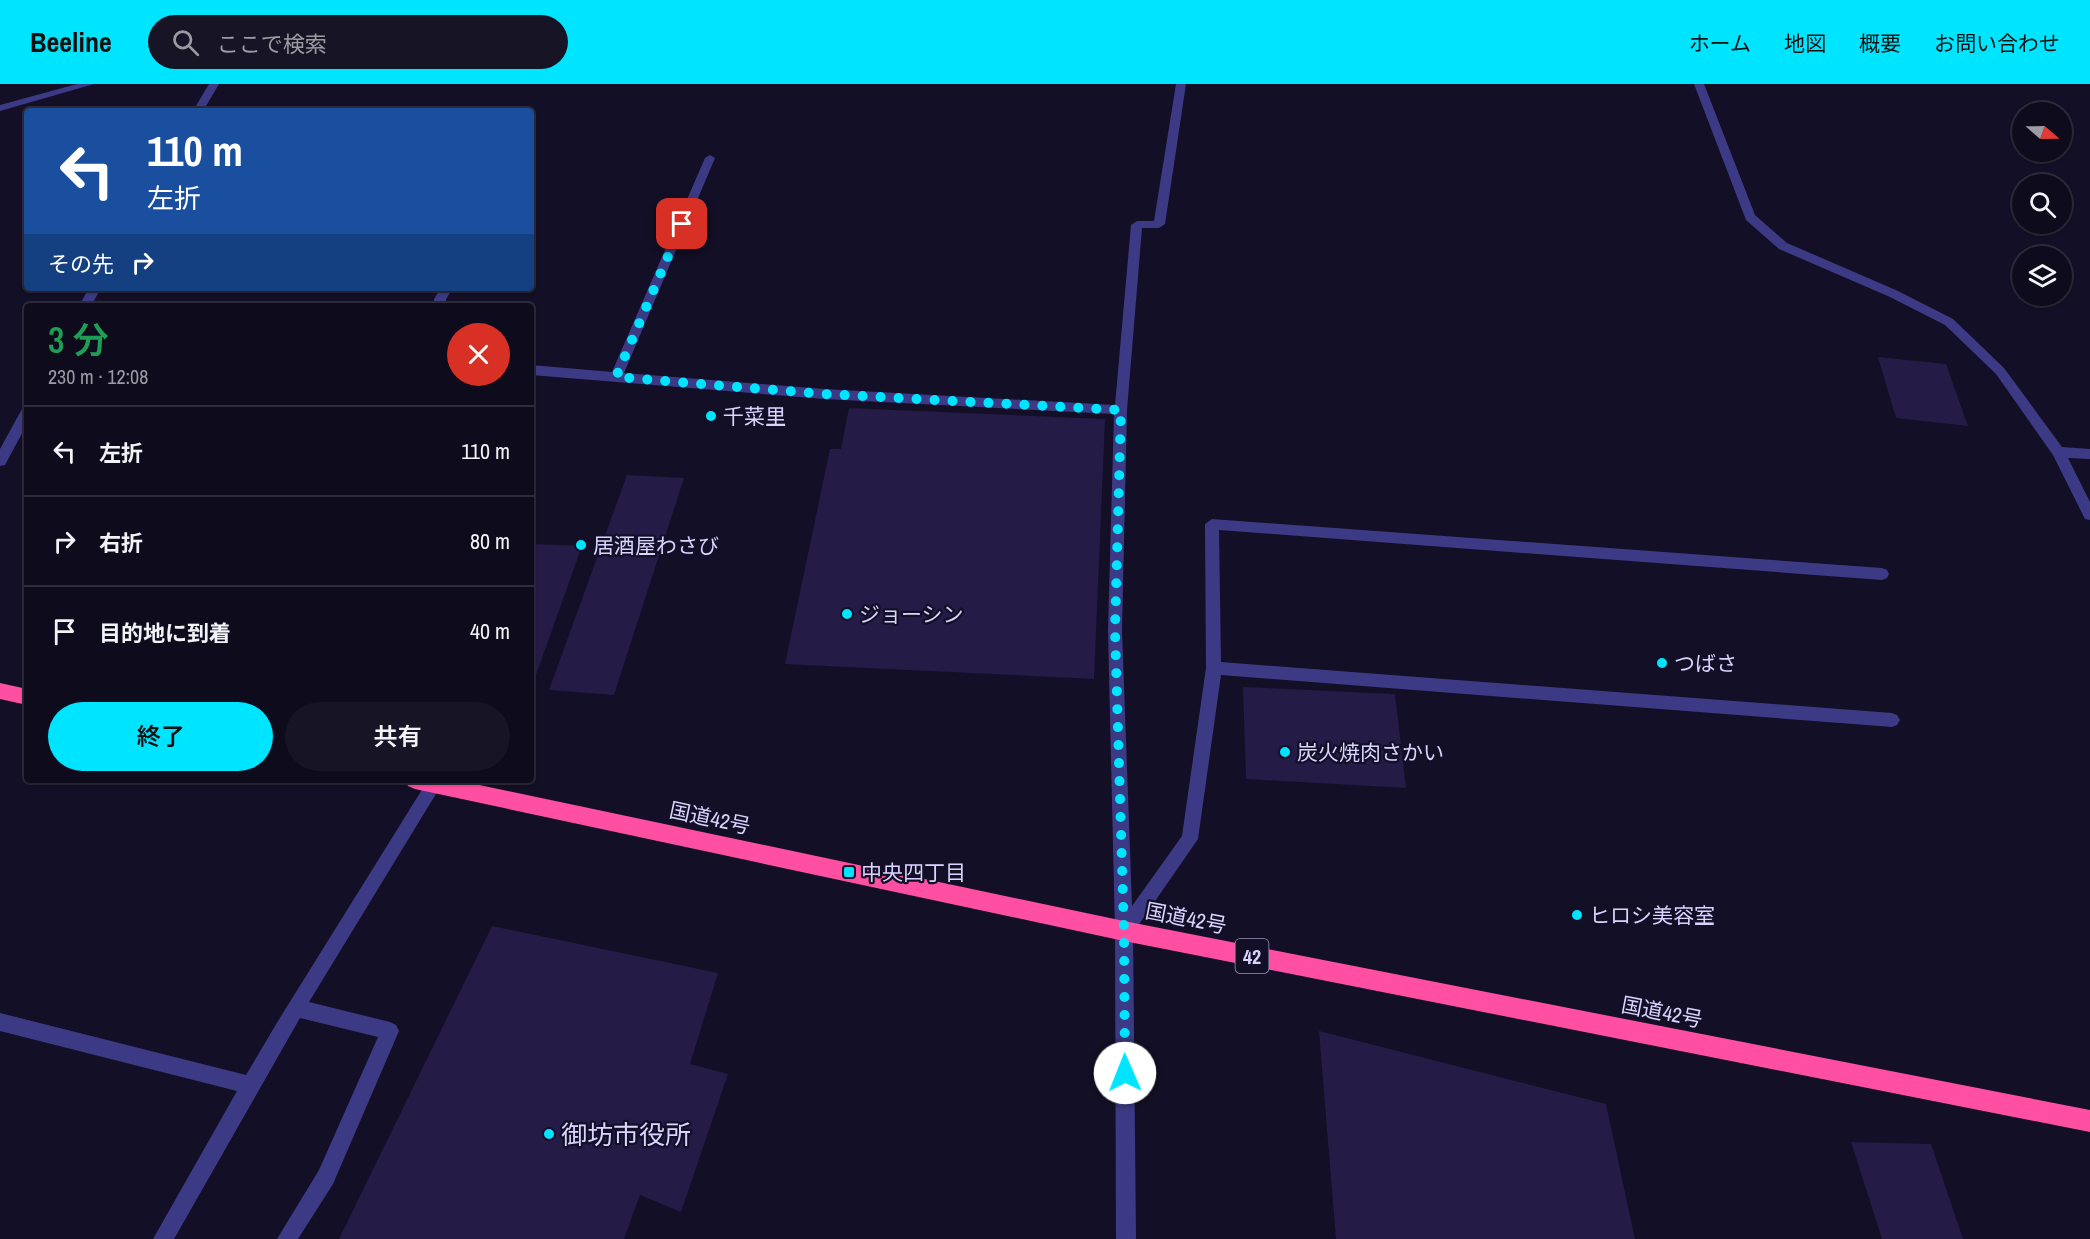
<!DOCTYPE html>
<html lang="ja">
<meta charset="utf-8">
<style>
:root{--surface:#0e0b1c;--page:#171425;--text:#f1f3f6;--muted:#9b9ba3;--line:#2e2b3b;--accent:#00e5ff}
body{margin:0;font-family:"Archivo Narrow","Noto Sans JP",sans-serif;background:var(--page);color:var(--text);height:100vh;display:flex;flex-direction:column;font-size:22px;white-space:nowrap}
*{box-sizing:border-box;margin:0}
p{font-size:20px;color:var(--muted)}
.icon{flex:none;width:33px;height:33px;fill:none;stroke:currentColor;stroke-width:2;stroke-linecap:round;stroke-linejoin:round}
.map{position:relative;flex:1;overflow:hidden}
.drawer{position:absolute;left:24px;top:219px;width:510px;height:480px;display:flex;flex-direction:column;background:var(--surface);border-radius:6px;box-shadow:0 2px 4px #0004,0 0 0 2px var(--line)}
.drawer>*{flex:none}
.hud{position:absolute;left:24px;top:24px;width:510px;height:183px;border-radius:6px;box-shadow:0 2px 4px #0004,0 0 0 2px var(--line);background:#1a4fa0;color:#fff;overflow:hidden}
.needle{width:39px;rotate:110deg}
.controls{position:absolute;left:2012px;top:18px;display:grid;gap:12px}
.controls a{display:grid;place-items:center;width:60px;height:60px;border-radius:50%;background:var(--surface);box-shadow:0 2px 4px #0004,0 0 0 2px var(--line);font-size:30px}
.pin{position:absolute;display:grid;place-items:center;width:51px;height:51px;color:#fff;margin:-26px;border-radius:12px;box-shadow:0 3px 9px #0006}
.me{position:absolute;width:66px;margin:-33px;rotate:359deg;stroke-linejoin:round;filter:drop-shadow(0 0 4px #0008)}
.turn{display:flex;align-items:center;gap:21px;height:126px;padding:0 24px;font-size:27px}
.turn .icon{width:78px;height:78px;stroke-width:2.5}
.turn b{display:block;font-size:42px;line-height:51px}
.then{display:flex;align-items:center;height:57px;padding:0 24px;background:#0003;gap:12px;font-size:22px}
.round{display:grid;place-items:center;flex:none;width:63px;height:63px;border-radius:32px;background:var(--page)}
.summary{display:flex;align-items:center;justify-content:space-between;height:102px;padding:0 24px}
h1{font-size:36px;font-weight:600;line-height:45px;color:#1e9e55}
.primary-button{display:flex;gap:12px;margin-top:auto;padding:12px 24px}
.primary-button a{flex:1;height:69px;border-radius:36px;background:var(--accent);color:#111;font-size:24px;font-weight:600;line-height:69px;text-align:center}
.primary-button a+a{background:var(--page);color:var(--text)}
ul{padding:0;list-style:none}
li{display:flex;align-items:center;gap:18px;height:90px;padding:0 24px;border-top:2px solid var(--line)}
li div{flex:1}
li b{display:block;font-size:22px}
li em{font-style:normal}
header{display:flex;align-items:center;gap:36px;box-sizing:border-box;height:84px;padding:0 30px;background:var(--accent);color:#111}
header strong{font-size:28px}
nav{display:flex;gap:33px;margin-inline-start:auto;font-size:21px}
.search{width:420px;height:54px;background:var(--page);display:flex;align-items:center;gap:15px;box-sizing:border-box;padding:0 21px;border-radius:33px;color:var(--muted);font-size:22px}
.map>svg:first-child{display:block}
.building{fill:#241b47}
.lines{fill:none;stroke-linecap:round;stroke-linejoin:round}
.minor{fill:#3d3a85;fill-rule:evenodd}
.highway{fill:#ff4fa3;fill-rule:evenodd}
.route{stroke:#00e5ff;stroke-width:10;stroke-dasharray:0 18}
.poi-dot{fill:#00e5ff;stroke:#130f26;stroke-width:2}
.labels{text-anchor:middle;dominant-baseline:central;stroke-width:4.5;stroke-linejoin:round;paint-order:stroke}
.shield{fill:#130f26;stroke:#9e99be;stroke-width:1.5}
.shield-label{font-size:20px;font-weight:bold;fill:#d9d4ff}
.poi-label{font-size:21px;fill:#d9d4ff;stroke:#130f26;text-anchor:start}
.street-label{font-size:21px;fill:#d9d4ff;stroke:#130f26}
.near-poi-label{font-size:26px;fill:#d9d4ff;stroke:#130f26;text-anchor:start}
</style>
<header>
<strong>Beeline</strong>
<div class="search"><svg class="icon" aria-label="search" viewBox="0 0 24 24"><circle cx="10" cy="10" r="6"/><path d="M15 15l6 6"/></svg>ここで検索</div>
<nav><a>ホーム</a><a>地図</a><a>概要</a><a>お問い合わせ</a></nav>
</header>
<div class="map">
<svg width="2090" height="1155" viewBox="0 0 2090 1155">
<rect width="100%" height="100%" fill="#130f26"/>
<!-- building -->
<path class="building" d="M 1878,273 L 1946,280 L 1968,342 L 1896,334 Z
M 849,324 L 1105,335 L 1094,595 L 785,580 L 830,365 L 841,365 Z
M 627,391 L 684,394 L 614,611 L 549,606 Z
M 531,460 L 582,462 L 531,605 Z
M 1243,603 L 1395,610 L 1406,704 L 1246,695 Z
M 492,842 L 718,889 L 690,980 L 728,990 L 681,1128 L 640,1111 L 624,1155 L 339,1155 Z
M 1319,947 L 1606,1020 L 1635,1155 L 1336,1155 Z
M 1851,1058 L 1931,1060 L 1963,1155 L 1882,1155 Z"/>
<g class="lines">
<!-- minor -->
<path class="minor" d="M 77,0 L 94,0 L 0,27 L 0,21 Z
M 209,0 L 219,0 L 203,27 L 193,27 Z
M 1176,0 L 1186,0 L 1165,140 L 1159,144 L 1142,144 L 1127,326 L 1122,546 L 1132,822 L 1182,752 L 1206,584 L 1205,440 L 1212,435 L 1882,484 L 1887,486 L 1889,490 L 1887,494 L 1882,496 L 1219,446 L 1221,578 L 1892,629 L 1897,631 L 1900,636 L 1897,641 L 1892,643 L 1221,591 L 1198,755 L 1133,849 L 1136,1155 L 1116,1155 L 1115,847 L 1108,546 L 1114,330 L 824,315 L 531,291 L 531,281 L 612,288 L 705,74 L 710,71 L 715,74 L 624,289 L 824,305 L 1115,321 L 1131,141 L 1137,137 L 1154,137 Z
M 1694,0 L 1704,0 L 1755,131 L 1787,159 L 1898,207 L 1953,235 L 2004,284 L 2062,363 L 2090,365 L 2090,375 L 2068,374 L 2090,418 L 2090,436 L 2085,435 L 2053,371 L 1996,290 L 1945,241 L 1890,213 L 1779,165 L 1746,136 Z
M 89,204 L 101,204 L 91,222 L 79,222 Z
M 441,204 L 453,204 L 446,215 L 446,222 L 434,222 L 434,215 Z
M 27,323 L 27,340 L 5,381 L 0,382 L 0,365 L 22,325 Z
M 428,696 L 440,696 L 442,700 L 309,918 L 390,938 L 396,941 L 399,947 L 333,1100 L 298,1155 L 277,1155 L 319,1086 L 378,953 L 300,934 L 174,1155 L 153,1155 L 237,1007 L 0,947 L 0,929 L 246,991 L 278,937 Z"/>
<!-- highway -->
<path class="highway" d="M 0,599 L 27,605 L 27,621 L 0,615 Z
M 405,696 L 456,696 L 1124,837 L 2090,1026 L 2090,1048 L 1124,857 L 415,705 L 408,702 Z"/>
</g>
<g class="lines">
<!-- route -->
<path class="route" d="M 682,140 L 616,293 L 824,310 L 1121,326 L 1115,546 L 1124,847 L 1125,989"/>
</g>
<!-- markers -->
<g class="poi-dot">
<circle cx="711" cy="332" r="6"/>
<circle cx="581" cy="461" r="6"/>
<circle cx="847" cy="530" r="6"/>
<circle cx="1662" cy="579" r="6"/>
<circle cx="1285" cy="668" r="6"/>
<rect x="843" y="782" width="12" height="12" rx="3"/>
<circle cx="1577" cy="831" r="6"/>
<circle cx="549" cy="1050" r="6"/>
</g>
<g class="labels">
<!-- shield labels -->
<rect class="shield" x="1235.5" y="855" width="33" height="34" rx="4.5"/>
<g class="shield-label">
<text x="1252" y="872">42</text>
</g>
<!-- poi labels -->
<g class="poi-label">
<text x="723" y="332">千菜里</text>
<text x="593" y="461">居酒屋わさび</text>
<text x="859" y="530">ジョーシン</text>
<text x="1674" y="579">つばさ</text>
<text x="1297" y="668">炭火焼肉さかい</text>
<text x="861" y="788">中央四丁目</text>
<text x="1589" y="831">ヒロシ美容室</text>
</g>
<!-- street labels -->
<g class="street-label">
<text transform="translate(710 734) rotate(12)">国道42号</text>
<text transform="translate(1186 834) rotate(11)">国道42号</text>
<text transform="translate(1662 928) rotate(11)">国道42号</text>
</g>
<!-- near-poi labels -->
<g class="near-poi-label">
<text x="561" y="1050">御坊市役所</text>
</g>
</g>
</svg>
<div class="controls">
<a><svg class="needle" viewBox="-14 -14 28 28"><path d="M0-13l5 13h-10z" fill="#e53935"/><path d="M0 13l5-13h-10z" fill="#9b9ba3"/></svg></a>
<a><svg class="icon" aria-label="search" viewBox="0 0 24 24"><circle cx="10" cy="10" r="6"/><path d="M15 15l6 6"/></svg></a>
<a><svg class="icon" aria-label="layers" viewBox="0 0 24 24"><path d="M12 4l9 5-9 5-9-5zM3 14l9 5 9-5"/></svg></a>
</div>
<div class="pin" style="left:682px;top:140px;background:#d93025"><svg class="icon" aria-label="arrive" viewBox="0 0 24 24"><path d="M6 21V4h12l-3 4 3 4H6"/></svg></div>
<svg class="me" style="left:1125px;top:989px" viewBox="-20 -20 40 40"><circle r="19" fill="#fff"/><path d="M0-13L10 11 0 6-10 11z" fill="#00e5ff"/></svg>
<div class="hud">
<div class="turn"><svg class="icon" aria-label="left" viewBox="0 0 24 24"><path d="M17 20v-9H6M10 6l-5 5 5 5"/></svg><div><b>110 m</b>左折</div></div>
<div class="then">その先<svg class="icon" aria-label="right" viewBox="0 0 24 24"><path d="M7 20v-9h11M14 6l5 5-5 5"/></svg></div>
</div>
<section class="drawer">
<div class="summary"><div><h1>3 分</h1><p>230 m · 12:08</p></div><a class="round" style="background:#d93025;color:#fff"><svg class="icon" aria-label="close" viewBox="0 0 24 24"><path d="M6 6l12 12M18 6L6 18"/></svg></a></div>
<ul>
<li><svg class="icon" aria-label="left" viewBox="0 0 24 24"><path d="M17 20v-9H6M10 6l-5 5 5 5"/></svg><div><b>左折</b></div><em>110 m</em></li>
<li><svg class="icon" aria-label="right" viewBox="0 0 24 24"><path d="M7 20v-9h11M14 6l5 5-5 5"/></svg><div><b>右折</b></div><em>80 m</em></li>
<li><svg class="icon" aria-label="arrive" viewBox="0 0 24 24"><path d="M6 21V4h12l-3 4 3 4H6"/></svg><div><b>目的地に到着</b></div><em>40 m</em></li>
</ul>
<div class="primary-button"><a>終了</a><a>共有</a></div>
</section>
</div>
